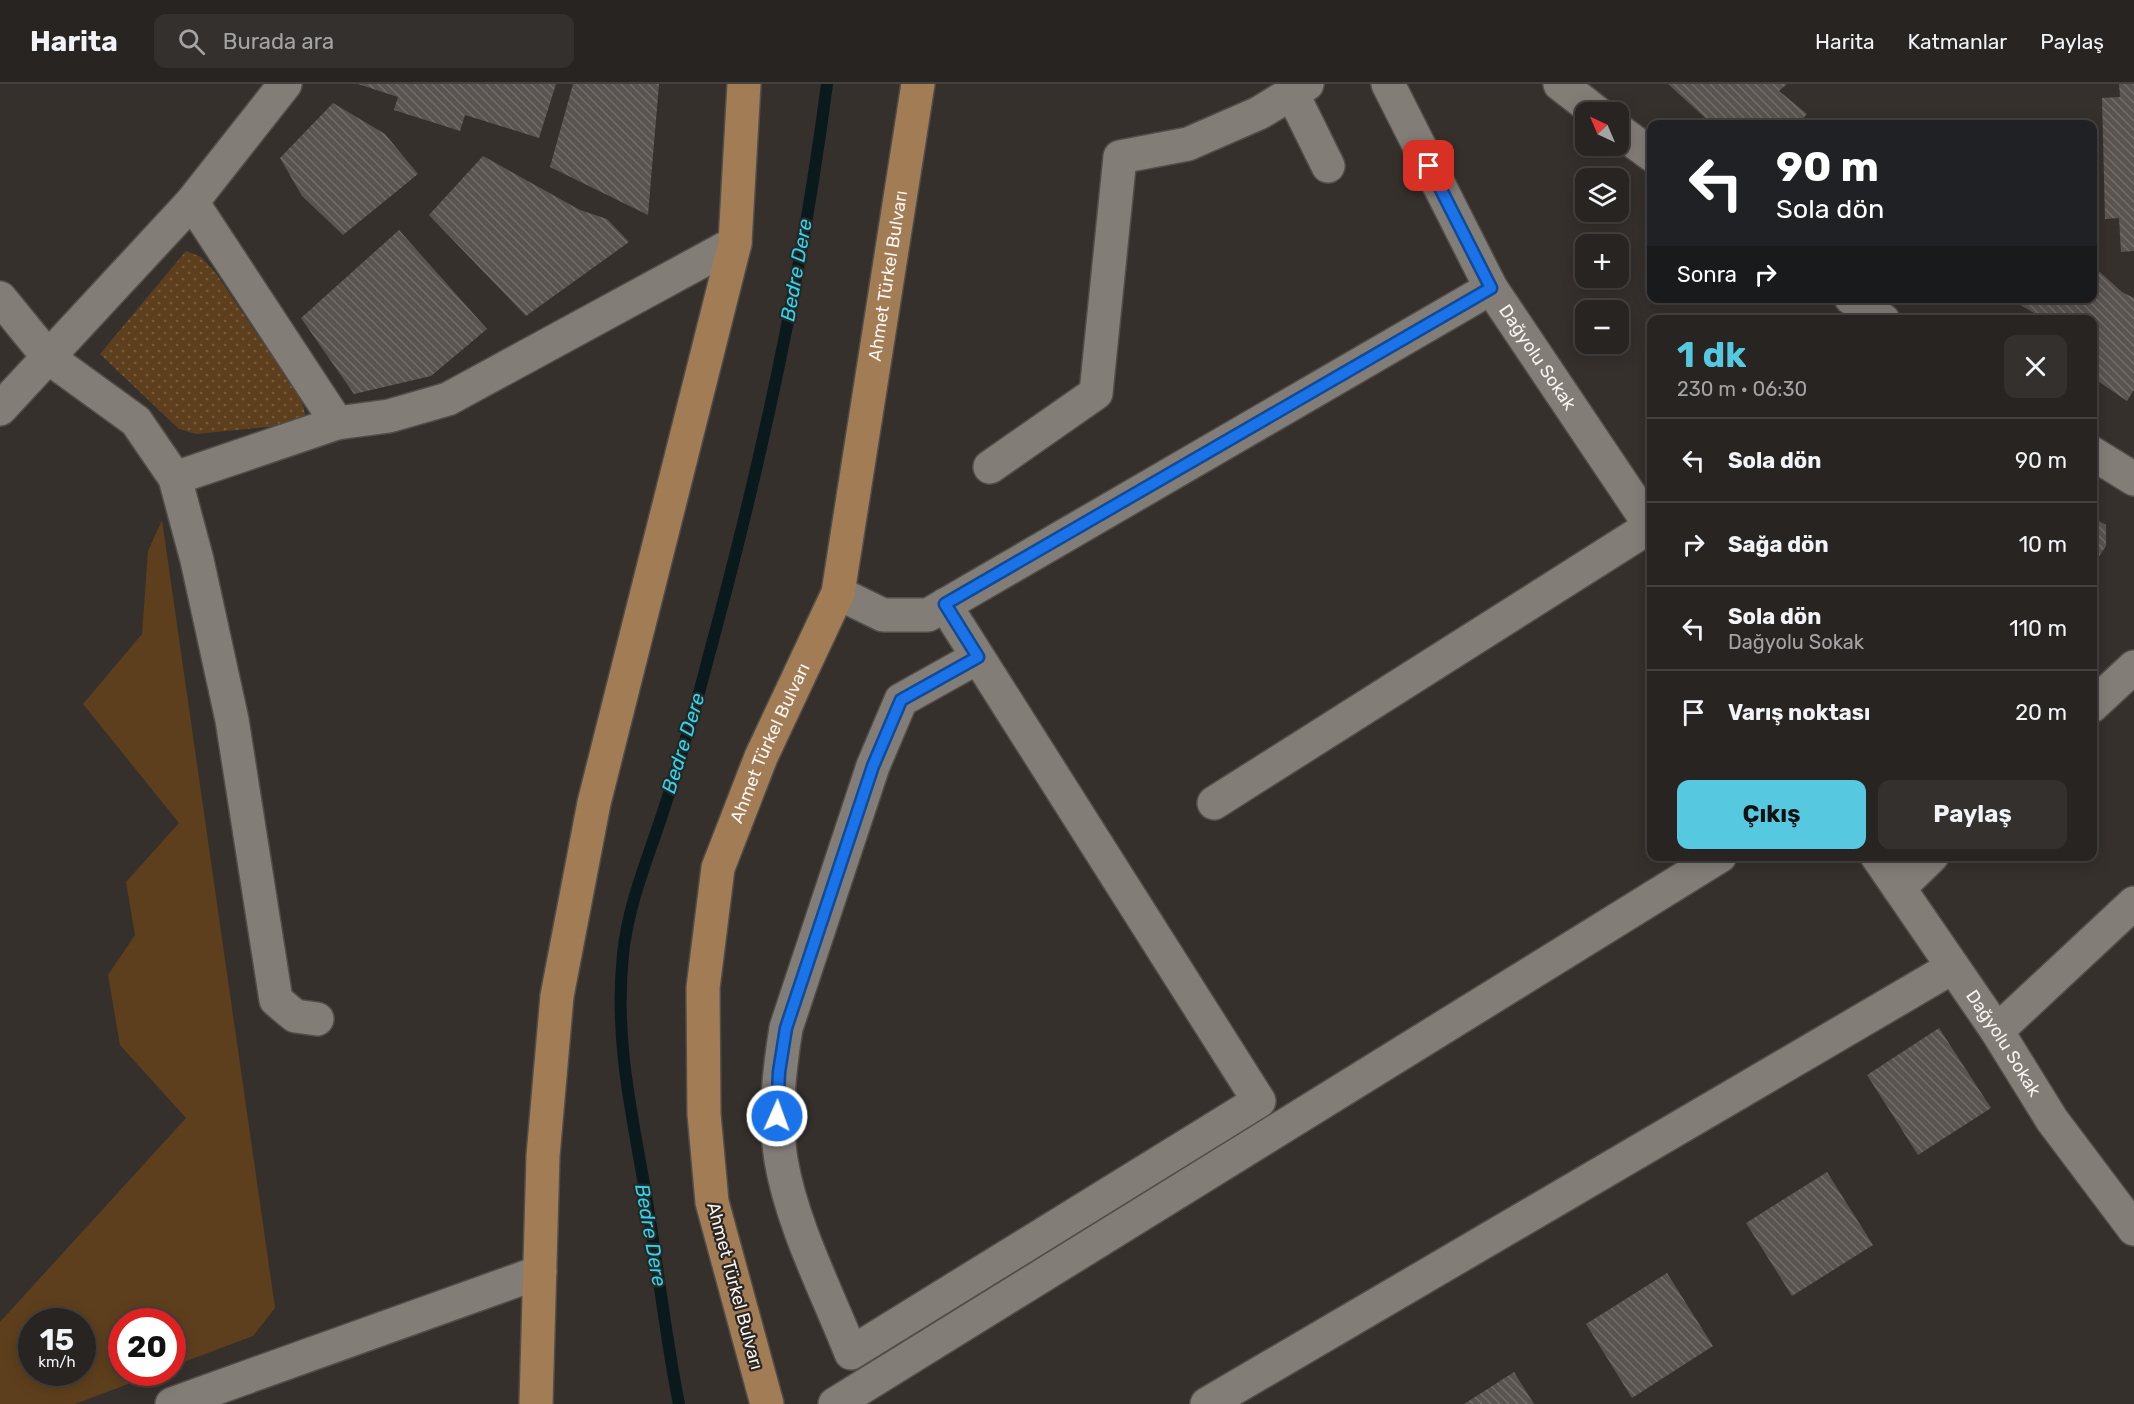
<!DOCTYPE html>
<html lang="tr">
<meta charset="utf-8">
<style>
:root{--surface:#282421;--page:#34302e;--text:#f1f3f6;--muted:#a5a4a5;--line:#44413f;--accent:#56c9e0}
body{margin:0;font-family:Rubik,sans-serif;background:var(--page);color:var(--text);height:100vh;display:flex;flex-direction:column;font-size:22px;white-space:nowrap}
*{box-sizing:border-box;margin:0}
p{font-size:20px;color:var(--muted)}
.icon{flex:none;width:33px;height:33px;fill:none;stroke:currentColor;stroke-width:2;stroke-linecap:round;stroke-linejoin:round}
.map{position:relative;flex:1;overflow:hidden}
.drawer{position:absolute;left:1647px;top:231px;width:450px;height:546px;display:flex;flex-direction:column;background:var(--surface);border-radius:12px;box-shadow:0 3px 15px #0003,0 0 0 2px var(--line)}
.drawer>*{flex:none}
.guide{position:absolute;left:1647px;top:36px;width:450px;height:183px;border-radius:12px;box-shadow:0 3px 15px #0003,0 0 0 2px var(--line);background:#202124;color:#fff;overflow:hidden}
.needle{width:39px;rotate:316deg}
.buttons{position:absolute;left:1575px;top:18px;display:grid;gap:12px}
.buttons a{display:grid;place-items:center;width:54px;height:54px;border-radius:12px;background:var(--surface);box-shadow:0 3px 15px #0003,0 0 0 2px var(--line);font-size:30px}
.speed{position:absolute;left:18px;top:1224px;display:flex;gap:12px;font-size:30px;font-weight:700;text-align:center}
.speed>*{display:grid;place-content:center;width:78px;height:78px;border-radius:50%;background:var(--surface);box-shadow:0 3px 15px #0003,0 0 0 2px var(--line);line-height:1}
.speed small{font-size:15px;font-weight:400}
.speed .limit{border:9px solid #d22;background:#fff;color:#111}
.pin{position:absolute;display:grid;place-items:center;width:51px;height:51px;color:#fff;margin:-26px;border-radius:12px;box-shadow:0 3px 9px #0006}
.me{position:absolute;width:66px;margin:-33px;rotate:2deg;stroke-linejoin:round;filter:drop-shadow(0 0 4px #0008)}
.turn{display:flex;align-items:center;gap:21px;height:126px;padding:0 30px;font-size:27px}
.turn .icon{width:78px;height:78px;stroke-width:2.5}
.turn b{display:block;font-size:42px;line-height:51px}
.then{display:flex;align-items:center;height:57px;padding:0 30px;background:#0003;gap:12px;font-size:22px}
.round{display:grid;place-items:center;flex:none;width:63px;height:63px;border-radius:12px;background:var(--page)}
.headline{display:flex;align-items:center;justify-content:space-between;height:102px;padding:0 30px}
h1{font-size:36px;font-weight:700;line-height:45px;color:var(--accent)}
.action{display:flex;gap:12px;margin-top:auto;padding:12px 30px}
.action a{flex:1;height:69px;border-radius:12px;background:var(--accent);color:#111;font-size:24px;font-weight:700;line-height:69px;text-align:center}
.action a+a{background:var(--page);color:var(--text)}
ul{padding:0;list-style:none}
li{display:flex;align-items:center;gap:18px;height:84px;padding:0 30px;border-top:2px solid var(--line)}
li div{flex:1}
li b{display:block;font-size:22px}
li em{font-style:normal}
header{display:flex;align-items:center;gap:36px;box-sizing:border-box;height:84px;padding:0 30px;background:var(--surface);border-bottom:2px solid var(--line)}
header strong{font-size:28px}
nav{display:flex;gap:33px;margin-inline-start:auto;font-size:21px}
.search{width:420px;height:54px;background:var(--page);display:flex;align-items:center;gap:15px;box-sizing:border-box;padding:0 21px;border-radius:12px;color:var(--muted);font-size:22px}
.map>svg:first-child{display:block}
.green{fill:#5e3f1d;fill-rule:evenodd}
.park{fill:url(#park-dots)}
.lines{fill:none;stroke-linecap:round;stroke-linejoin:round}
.stream{stroke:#0a191c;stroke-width:12}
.building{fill:url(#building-back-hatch)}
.minor-casing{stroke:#514d49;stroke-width:36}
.major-casing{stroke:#514d49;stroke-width:36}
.minor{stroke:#837d78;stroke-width:33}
.major{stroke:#a17c55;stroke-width:33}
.route-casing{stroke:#114b97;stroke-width:15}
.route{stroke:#1a73e8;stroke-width:10}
.labels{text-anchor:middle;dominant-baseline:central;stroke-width:4.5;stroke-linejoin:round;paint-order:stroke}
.street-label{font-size:18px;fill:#f7f4f1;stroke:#2b2622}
.water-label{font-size:20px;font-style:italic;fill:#27d8f5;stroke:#2b2622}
</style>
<header>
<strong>Harita</strong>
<div class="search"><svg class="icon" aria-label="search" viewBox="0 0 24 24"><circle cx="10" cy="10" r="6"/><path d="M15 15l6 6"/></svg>Burada ara</div>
<nav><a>Harita</a><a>Katmanlar</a><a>Paylaş</a></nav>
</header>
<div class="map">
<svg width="2134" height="1320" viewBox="0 0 2134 1320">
<defs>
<pattern id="park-dots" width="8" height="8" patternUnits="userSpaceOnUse" patternTransform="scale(1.5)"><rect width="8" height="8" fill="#5e3f1d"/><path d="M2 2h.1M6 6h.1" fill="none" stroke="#765b3e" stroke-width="1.8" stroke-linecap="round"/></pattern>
<pattern id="building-back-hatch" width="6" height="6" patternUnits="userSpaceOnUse" patternTransform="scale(1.5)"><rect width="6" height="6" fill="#59544f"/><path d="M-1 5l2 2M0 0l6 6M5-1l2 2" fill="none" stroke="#726d69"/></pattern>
</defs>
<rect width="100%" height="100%" fill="#35302c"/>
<!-- green -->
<path class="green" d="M 162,436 L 275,1224 L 253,1252 L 173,1282 L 172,1238 L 122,1238 L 122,1288 L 157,1289 L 75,1320 L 0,1320 L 0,1238 L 186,1034 L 120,961 L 108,891 L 135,851 L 126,798 L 179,739 L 83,620 L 142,550 L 148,467 ZM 32,1238 L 82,1238 L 82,1288 L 32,1288 Z"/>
<!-- park -->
<path class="park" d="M 186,167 L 201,173 L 215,188 L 302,317 L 305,330 L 297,340 L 196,350 L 179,345 L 100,270 Z"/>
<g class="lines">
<!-- stream -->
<path class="stream" d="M 679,1320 C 665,1251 658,1181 646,1112 C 632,1029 614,956 623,870 C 628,822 646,779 661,734 C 679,680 695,626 709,571 C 760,384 802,192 827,0"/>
</g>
<!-- building -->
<path class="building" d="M 358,0 L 556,0 L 539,54 L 465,31 L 460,47 L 394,26 L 398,13 Z
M 573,0 L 659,0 L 648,131 L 550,83 Z
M 1668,0 L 1787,0 L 1779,7 L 1807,30 L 1798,40 L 1712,40 Z
M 2119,0 L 2134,0 L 2134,167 L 2121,168 L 2119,134 L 2105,135 L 2102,14 L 2120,13 Z
M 333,19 L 385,50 L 418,90 L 343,151 L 302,112 L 280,74 Z
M 483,72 L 580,126 L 607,135 L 629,158 L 526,232 L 429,131 Z
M 399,146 L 487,245 L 431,292 L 354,310 L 301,234 Z
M 2092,181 L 2122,208 L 2134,214 L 2134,306 L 2127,317 L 2092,293 L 2092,236 L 2036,236 L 2039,232 L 2009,214 L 2092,214 Z
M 2092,433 L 2106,441 L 2106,462 L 2092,483 Z
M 1939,944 L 1991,1024 L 1918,1071 L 1867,991 Z
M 1827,1088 L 1873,1161 L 1792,1212 L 1746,1139 Z
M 1667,1189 L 1713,1262 L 1632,1314 L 1586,1240 Z
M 1514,1288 L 1534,1320 L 1464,1320 Z"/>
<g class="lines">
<!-- minor casing -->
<g class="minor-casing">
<g id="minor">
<path id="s1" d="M 1388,0 L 1491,204 L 1652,444"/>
<path d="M 1560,0 L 1596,28"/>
<path d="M 1292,9 L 1328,82"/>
<path d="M 1618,46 L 1652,71"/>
<path d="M 192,118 L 337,339"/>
<path d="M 0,214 L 49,274 L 136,337 L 175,394 L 197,476 L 232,636 L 276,916 L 295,932 L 317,935"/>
<path d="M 1851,214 L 1883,236"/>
<path d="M 0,325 L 192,118 L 285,0"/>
<path d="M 2092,369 L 2134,395"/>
<path d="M 990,383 L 1096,309 L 1120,73 L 1188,60 L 1259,29 L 1307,0"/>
<path d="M 175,394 L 337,339 L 389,332 L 448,315 L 735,159"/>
<path d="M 838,509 L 883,531 L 928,531 L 1491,204"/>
<path d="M 945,521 L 1259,1017 L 851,1269 C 827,1208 792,1141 781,1076 C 774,1032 779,988 786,944 L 873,682 L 901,616 L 978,573"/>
<path d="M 2092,622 L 2134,583"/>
<path d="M 1214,719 L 1651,442"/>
<path id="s2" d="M 1877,772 L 1997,947 L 2052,1036 L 2134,1145"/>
<path d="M 1899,804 L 1932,772"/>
<path d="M 1997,947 L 2134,819"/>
<path d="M 172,1320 L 540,1188"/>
<path d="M 835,1320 L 1720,772"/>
<path d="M 1207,1320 L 1953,883"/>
</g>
</g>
<!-- major casing -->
<g class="major-casing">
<g id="major">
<path d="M 536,1320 L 543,1072 L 557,912 L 594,719 L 735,159 L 744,0"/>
<path id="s3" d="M 767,1320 L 712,1118 L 704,1030 L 703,904 L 718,784 L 761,673 L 838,509 L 918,0"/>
</g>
</g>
<!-- minor -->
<use href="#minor" class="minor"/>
<!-- major -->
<use href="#major" class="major"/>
</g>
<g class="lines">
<!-- route casing -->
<g class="route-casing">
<path id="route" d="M 777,1032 L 779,988 L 786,944 L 873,682 L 901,616 L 978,573 L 945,520 L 1491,204 L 1429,82"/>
</g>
<!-- route -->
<use href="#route" class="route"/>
</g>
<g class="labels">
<!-- street labels -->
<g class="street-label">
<text stroke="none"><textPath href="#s3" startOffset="1166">Ahmet Türkel Bulvarı</textPath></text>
<text stroke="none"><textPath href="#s1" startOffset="312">Dağyolu Sokak</textPath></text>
<text stroke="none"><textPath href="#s3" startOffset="680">Ahmet Türkel Bulvarı</textPath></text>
<text stroke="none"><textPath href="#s2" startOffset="226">Dağyolu Sokak</textPath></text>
<text transform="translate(735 1202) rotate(75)">Ahmet Türkel Bulvarı</text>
</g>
<!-- water labels -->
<g class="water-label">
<text transform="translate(796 186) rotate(-80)">Bedre Dere</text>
<text transform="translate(683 659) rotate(-73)">Bedre Dere</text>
<text transform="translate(651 1151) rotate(80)">Bedre Dere</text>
</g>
</g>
</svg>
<div class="buttons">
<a><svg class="needle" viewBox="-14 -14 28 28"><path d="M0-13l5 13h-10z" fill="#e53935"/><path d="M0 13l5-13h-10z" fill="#a5a4a5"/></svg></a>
<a><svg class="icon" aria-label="layers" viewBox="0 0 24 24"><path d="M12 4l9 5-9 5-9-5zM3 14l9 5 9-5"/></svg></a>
<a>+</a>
<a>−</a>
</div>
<div class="speed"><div>15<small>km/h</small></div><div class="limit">20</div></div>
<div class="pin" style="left:1429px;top:82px;background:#d93025"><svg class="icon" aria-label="arrive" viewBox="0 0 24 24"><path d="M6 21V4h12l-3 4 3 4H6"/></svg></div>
<svg class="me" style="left:777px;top:1032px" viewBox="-20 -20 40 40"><circle r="17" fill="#1a73e8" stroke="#fff" stroke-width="3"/><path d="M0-11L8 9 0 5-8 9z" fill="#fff"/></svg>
<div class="guide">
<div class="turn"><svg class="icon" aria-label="left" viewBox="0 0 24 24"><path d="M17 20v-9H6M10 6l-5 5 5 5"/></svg><div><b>90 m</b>Sola dön</div></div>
<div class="then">Sonra<svg class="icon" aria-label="right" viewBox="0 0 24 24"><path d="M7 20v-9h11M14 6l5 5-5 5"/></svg></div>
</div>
<section class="drawer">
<div class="headline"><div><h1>1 dk</h1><p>230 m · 06:30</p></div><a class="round"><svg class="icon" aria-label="close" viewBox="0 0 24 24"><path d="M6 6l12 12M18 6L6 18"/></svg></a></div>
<ul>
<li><svg class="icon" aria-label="left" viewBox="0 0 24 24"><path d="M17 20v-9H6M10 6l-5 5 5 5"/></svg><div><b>Sola dön</b></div><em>90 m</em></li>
<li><svg class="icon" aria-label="right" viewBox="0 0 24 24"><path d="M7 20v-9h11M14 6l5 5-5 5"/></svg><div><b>Sağa dön</b></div><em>10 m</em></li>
<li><svg class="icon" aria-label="left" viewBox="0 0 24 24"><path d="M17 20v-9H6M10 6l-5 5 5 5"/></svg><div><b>Sola dön</b><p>Dağyolu Sokak</p></div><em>110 m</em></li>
<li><svg class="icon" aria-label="arrive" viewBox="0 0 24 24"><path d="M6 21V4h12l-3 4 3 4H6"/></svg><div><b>Varış noktası</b></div><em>20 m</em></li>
</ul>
<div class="action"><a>Çıkış</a><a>Paylaş</a></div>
</section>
</div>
